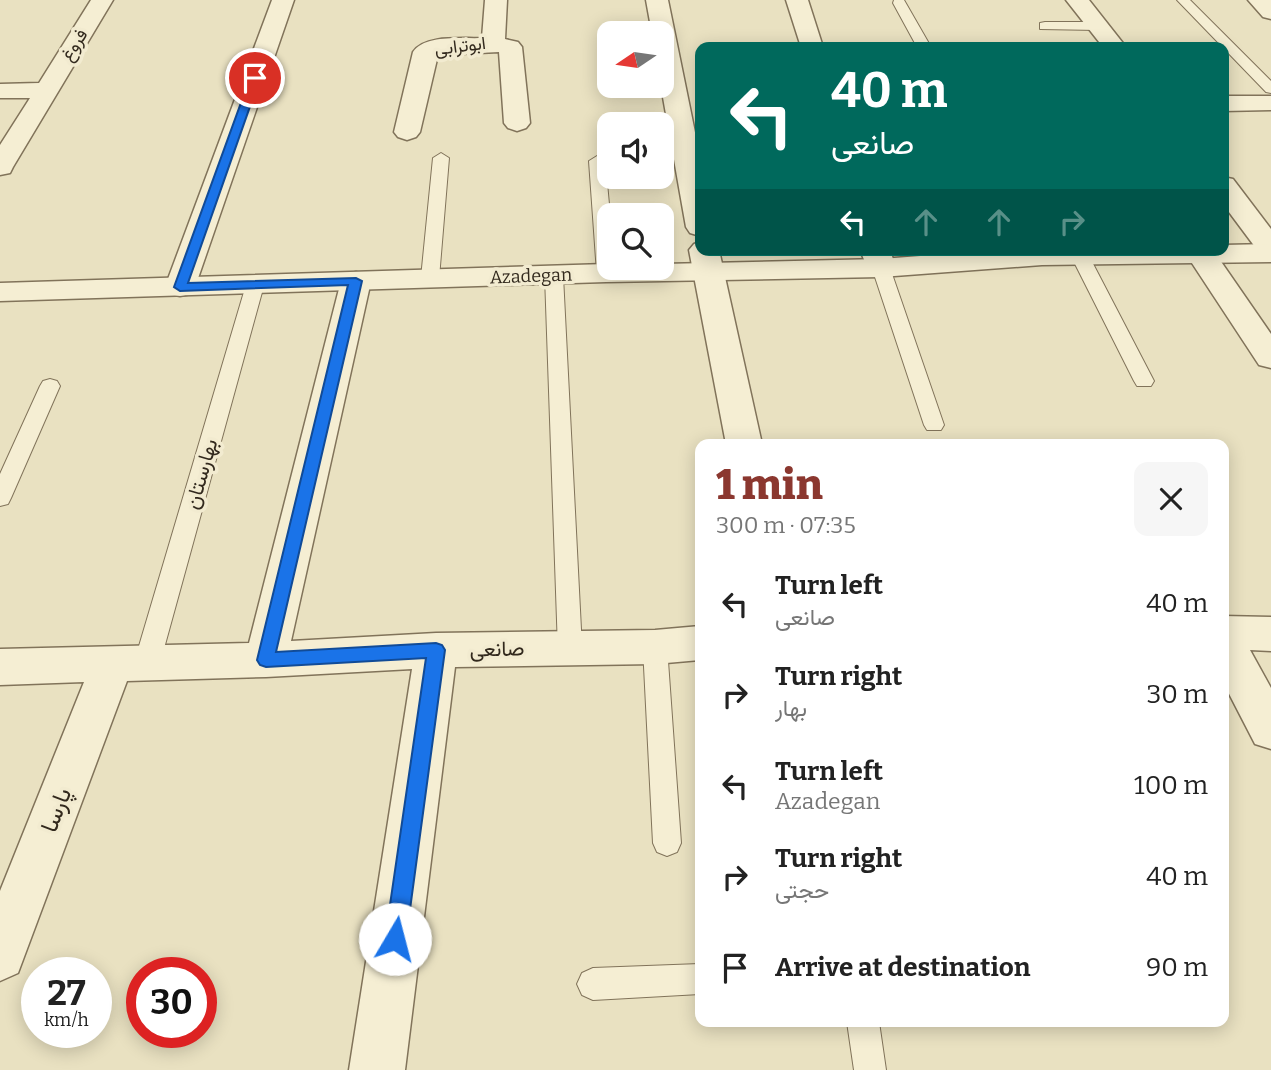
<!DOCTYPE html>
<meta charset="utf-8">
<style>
:root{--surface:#fff;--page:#f6f6f6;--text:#222;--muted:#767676;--accent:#8b372f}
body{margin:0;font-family:Bitter,Vazirmatn,serif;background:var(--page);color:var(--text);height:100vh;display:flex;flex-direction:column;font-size:26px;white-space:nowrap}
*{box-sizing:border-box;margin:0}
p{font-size:23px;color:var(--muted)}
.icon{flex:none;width:38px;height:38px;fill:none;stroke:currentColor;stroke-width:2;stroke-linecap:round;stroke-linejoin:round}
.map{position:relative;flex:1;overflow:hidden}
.sheet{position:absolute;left:695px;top:439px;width:534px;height:588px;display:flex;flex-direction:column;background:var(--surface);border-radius:14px;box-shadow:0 4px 18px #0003}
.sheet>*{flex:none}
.banner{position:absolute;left:695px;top:42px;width:534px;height:214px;border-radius:14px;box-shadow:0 4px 18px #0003;background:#00695c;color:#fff;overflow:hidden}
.needle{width:46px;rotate:257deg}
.tools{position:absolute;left:597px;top:21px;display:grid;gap:14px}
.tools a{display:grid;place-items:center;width:77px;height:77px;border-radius:14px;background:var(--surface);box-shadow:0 4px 18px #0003;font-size:35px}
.speed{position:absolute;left:21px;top:957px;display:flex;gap:14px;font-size:35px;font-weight:700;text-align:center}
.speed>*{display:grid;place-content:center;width:91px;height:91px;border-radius:50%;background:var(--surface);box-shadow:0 4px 18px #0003;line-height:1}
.speed small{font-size:18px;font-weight:400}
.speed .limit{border:10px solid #d22;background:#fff;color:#111}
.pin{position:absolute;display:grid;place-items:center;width:60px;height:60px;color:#fff;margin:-30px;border:4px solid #fff;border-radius:50%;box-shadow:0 2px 7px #0007}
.me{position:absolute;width:77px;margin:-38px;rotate:8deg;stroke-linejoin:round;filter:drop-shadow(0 0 5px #0008)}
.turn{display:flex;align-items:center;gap:24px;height:147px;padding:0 21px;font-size:32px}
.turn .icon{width:91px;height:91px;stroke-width:2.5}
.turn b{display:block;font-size:49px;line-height:60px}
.lanes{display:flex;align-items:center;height:66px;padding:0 21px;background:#0003;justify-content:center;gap:35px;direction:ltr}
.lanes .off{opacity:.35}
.round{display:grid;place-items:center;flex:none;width:74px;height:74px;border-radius:14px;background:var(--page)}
.headline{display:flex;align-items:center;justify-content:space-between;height:119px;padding:0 21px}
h1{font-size:42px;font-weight:800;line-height:52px;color:var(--accent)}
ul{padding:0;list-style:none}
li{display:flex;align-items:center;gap:21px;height:91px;padding:0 21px}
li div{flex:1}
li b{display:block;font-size:26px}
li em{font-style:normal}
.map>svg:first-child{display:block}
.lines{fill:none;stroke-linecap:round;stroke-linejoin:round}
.service-casing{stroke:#81735a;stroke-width:2}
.minor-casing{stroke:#81735a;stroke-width:3}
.tertiary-casing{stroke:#81735a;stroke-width:3}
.service{fill:#f5eed3;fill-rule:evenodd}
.minor{fill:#f5eed3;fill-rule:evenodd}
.tertiary{fill:#f5eed3;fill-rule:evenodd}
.route{fill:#1a73e8;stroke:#114b97;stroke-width:2}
.labels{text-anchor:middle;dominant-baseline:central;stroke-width:7;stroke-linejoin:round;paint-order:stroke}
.far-street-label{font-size:18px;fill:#32291d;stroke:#f2ebd0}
.street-label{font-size:21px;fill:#32291d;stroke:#f2ebd0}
.near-street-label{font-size:24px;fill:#32291d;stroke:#f2ebd0}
</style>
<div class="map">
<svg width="1271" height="1070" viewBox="0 0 1271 1070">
<rect width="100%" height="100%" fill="#e9e1c1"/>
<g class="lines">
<!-- service casing -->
<g class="service-casing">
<path id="service" d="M 894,0 L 904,0 L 931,47 L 917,47 L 893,3 Z
M 1177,0 L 1190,0 L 1271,81 L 1271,93 L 1266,92 Z
M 1045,22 L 1097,22 L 1104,26 L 1097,30 L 1040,29 L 1040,23 Z
M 441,153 L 449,158 L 439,278 L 430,283 L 421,278 L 433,158 Z
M 597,156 L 605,161 L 610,215 L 609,268 L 614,268 L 615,273 L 606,278 L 597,273 L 589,161 Z
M 1080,251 L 1089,256 L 1154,381 L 1151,386 L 1137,386 L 1134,381 L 1071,256 Z
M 881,263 L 890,268 L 944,425 L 941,430 L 927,430 L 924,425 L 872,268 Z
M 554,271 L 563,276 L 582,649 L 579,656 L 570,659 L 561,656 L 558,649 L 545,276 Z
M 255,280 L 264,285 L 160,663 L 156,670 L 147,673 L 138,670 L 134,663 L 246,285 Z
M 50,379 L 57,381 L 60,386 L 11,498 L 8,504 L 0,506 L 0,474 L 40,386 L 43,381 Z
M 655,637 L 664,640 L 667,647 L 681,843 L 677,852 L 667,856 L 657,852 L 653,843 L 643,647 L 646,640 Z
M 700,964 L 700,994 L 593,1000 L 582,995 L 577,984 L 582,973 L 593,968 Z
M 847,1022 L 879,1022 L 886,1070 L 854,1070 Z"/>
</g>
<!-- minor casing -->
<g class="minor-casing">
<path id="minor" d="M 91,0 L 113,0 L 13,167 L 10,173 L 0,175 L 0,145 L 30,98 L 0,98 L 0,84 L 39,83 Z
M 272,0 L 294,0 L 195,287 L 191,294 L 180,296 L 169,294 L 165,287 Z
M 485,0 L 507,0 L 505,39 L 518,42 L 522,47 L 530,123 L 526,128 L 517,131 L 508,128 L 504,123 L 499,52 L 438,55 L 420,132 L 416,137 L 407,140 L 398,137 L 394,132 L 413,52 C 425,34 463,39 482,38 Z
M 646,0 L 668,0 L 700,157 L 700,236 L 690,233 L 686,227 L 661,86 L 662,33 L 652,33 Z
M 786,0 L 808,0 L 823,47 L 801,47 Z
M 1066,0 L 1089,0 L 1126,47 L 1103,47 Z
M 1248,0 L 1271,0 L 1271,19 L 1263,17 Z
M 1223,96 L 1271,96 L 1271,110 L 1223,111 Z
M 1223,177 L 1233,179 L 1271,229 L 1271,258 L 1261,255 L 1223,204 Z
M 700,242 L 700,250 L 719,250 L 762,444 L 726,444 L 689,250 L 694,244 Z
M 860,250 L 890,250 L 896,268 L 892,274 L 881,277 L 870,274 Z
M 1189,250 L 1213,250 L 1271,334 L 1271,368 L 1259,365 L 1186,254 Z
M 356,272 L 367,275 L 371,281 L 291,641 L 436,633 L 655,630 L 700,626 L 700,660 L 655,664 L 455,667 L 405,1070 L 349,1070 L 412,669 L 266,677 L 127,681 L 18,973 L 0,981 L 0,891 L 84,682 L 0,685 L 0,649 L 249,643 L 341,281 L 345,275 Z
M 1223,616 L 1271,617 L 1271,651 L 1250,650 L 1271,688 L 1271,749 L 1255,744 L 1223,682 Z"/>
</g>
<!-- tertiary casing -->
<g class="tertiary-casing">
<path id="tertiary" d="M 1271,244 L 1271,262 L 1042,265 L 881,277 L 606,282 L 0,301 L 0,283 L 606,264 L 609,264 L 609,268 L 662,268 L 662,264 L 881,259 L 999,250 L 1223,250 L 1223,245 Z"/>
</g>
<!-- service -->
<use href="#service" class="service"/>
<!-- minor -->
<use href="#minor" class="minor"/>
<!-- tertiary -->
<use href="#tertiary" class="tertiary"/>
</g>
<!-- route -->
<path class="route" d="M 255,75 L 260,78 L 188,283 L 356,278 L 362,281 L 276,652 L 436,643 L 442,645 L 445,650 L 406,939 L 403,946 L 395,949 L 388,946 L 385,939 L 426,658 L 266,667 L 260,665 L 257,660 L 348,285 L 180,291 L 174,287 L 250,78 Z"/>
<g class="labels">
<!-- far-street labels -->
<g class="far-street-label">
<text transform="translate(74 45) rotate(-58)">فروغ</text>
<text transform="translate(460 46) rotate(-7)">ابوترابی</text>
<text transform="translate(531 276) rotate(-2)">Azadegan</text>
</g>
<!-- street labels -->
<g class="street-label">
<text transform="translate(201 474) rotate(-74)">بهارستان</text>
<text transform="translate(497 649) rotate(-1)">صانعی</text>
</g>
<!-- near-street labels -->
<g class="near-street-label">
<text transform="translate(56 810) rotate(-69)">پارسا</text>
</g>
</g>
</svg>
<div class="tools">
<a><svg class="needle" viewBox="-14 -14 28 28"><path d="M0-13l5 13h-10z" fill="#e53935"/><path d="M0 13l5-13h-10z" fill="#767676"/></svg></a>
<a><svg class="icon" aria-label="sound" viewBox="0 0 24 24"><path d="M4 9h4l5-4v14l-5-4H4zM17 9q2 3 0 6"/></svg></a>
<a><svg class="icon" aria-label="search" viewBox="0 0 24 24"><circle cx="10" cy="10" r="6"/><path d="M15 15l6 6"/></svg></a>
</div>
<div class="speed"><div>27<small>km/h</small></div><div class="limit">30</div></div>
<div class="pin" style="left:255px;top:78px;background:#d93025"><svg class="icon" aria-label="arrive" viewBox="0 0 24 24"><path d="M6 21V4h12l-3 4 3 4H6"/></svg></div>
<svg class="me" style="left:395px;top:939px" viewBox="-20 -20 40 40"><circle r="19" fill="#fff"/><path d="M0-13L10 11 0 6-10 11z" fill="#1a73e8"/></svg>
<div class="banner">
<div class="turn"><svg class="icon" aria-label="left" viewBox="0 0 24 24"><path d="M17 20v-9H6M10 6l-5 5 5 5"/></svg><div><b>40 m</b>صانعی</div></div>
<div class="lanes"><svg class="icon" aria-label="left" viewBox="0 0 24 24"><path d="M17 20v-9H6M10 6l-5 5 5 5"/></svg><svg class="icon off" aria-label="ahead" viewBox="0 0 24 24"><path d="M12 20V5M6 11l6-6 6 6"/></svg><svg class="icon off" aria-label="ahead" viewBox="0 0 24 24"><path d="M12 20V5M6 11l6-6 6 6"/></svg><svg class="icon off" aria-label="right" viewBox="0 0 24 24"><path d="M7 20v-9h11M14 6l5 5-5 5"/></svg></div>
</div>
<section class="sheet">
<div class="headline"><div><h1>1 min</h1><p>300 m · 07:35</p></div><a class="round"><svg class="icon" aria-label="close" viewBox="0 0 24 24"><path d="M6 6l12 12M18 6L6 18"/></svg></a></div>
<ul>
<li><svg class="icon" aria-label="left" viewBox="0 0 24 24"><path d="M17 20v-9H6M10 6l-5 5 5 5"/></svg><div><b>Turn left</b><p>صانعی</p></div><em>40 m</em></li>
<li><svg class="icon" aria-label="right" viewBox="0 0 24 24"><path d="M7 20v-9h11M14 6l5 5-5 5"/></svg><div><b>Turn right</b><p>بهار</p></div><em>30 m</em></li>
<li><svg class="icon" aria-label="left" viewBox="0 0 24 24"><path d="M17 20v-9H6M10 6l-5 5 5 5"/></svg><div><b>Turn left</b><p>Azadegan</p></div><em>100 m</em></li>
<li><svg class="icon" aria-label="right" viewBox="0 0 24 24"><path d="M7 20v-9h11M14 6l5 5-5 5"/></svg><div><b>Turn right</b><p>حجتی</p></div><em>40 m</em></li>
<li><svg class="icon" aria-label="arrive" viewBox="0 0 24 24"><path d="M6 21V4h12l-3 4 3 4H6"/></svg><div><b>Arrive at destination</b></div><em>90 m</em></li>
</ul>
</section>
</div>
